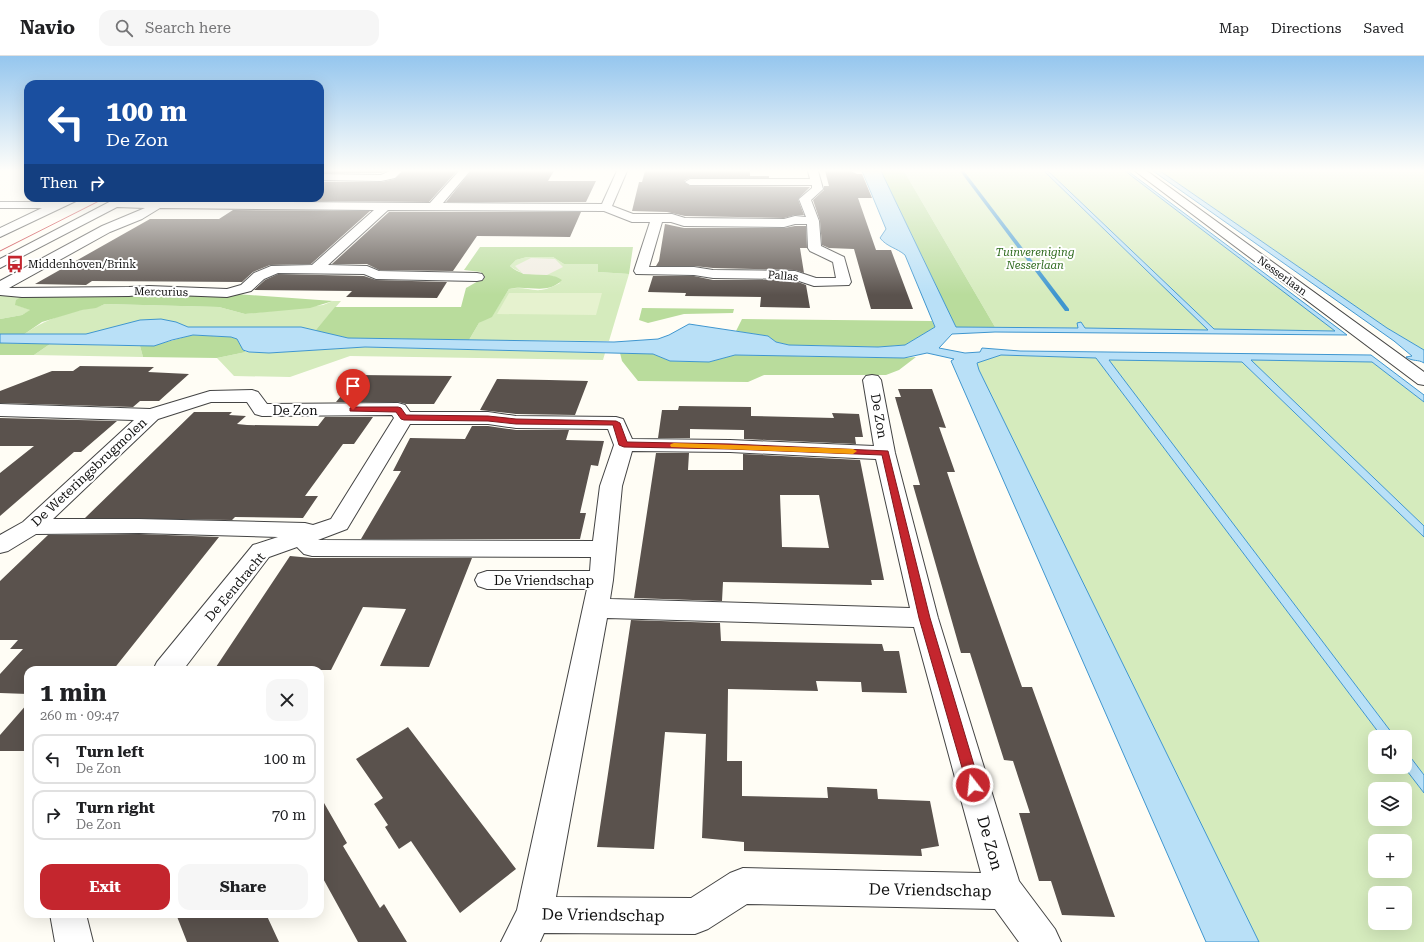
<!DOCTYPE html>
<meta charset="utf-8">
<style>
:root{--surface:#fff;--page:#f6f6f6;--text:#202124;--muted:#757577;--line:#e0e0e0;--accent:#c4262e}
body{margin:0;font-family:"Roboto Serif",serif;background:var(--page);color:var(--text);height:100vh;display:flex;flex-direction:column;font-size:15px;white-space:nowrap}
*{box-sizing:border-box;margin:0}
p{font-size:13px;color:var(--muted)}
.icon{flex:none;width:22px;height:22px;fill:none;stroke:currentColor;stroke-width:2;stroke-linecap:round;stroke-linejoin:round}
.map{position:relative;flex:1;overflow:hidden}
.sheet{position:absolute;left:24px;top:610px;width:300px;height:252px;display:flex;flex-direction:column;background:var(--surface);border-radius:12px;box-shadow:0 4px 16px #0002}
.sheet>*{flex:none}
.top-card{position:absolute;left:24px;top:24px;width:300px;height:122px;border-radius:12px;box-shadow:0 4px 16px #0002;background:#1a4fa0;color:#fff;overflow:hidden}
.buttons{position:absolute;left:1368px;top:674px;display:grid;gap:8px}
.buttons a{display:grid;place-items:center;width:44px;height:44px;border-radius:8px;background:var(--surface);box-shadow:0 4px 16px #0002;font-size:20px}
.pin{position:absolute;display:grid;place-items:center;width:34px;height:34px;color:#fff;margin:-41px -17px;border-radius:50% 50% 50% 0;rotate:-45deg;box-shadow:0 0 4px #0007}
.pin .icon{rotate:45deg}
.me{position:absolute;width:44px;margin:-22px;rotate:344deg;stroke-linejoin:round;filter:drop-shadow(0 0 3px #0008)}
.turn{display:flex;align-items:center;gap:14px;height:84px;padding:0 16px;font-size:18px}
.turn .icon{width:52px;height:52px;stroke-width:2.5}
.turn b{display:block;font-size:28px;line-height:34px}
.then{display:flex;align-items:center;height:38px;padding:0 16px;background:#0003;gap:8px;font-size:15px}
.round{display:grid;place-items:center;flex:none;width:42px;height:42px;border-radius:12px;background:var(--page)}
.summary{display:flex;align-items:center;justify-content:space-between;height:68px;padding:0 16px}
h1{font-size:24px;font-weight:700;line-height:30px}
.action{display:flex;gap:8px;margin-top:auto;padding:8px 16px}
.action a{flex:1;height:46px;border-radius:12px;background:var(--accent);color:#fff;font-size:16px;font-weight:700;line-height:46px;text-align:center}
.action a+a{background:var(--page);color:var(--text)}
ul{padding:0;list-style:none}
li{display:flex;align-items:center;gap:12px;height:50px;margin:0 8px 6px;padding:0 8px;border:2px solid var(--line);border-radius:12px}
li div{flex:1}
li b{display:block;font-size:15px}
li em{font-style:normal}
header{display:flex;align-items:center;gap:24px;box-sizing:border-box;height:56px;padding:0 20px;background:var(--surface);border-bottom:1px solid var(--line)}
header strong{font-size:19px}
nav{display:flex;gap:22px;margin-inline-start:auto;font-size:14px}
.search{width:280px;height:36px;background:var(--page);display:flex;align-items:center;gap:10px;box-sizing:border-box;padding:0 14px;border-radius:12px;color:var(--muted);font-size:15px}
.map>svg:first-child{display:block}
.green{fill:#d5ebbd;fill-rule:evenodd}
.forest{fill:#b9dc9c}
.pitch{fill:#e6f2cf}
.plaza{fill:#f1ede2}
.water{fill:#b9e0f7;stroke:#3f96cf}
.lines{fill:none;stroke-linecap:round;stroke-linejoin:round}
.stream{fill:#3f96cf;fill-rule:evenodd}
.building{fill:#5a524d;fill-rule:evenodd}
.minor-casing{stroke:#444;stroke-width:2}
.minor{fill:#fff;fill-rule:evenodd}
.tram{stroke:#c4262e;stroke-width:1}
.route{fill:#c4262e;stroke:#7f191e}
.slow{fill:#f59e0b}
.labels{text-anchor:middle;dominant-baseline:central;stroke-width:4;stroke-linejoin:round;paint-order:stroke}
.far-park-label{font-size:11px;font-style:italic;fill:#2f6b1f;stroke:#fff}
.far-poi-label{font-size:11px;fill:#111;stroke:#fff;text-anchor:start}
.far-street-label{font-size:11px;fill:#111;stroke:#fff}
.street-label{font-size:13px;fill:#111;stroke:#fff}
.near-street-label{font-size:16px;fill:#111;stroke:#fff}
</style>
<header>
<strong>Navio</strong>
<div class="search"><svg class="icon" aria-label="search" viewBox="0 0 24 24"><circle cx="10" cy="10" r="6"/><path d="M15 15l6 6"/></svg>Search here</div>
<nav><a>Map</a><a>Directions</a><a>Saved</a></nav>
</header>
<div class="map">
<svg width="1424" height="886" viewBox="0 0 1424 886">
<rect width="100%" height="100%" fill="#fffdf5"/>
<!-- green -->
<path class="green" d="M 904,115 L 1044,115 L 1209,274 L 1085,272 L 1081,266 L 1079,272 L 995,271 Z
M 1048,115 L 1125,115 L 1336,275 L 1214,273 Z
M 1160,115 L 1424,115 L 1424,294 L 1387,272 Z
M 527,201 L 553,201 L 564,208 L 599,208 L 598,216 L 629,218 L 609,285 L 469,284 L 479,267 L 492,260 L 509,233 C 522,230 530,235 541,234 C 548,233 554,230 560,227 L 553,220 C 538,220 522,220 510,210 L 516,204 Z
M 0,239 L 23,240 L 16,249 L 31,254 L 22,259 L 0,263 Z
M 333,245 L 341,245 L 315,275 L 301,271 L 188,271 C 149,255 125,270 87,278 C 67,282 43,279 23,279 C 43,265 57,260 81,254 C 90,252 97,252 105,248 L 219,251 L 245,258 L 323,249 Z
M 50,288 L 140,290 L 143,301 L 34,299 Z
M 365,291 L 605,297 L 603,304 L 350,300 L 290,321 L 234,320 L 217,302 L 246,296 L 269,297 Z
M 1001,299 L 1096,302 L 1382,681 L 1375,681 L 1375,711 L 1404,711 L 1424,737 L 1424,886 L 1259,886 L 979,314 L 977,306 ZM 1375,733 L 1405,733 L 1405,763 L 1375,763 ZM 1375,785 L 1405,785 L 1405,815 L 1375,815 ZM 1375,837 L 1405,837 L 1405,867 L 1375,867 Z
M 1108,303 L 1242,306 L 1424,481 L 1424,719 L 1405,694 L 1405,681 L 1395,681 Z
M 1250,304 L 1372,306 L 1424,346 L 1424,470 Z"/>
<!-- forest -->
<path class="forest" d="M 881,115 L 904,115 L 995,271 L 956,271 Z
M 480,191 L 633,191 L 629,218 L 598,216 L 598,208 L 564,208 L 553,201 L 527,201 L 516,204 L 510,210 C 526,225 547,213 562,224 C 547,240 527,228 509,233 L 492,261 L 479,267 L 469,284 L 348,282 L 315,275 L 335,251 L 461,251 L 466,232 L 480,224 L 482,220 L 481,216 L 464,214 Z
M 94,238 L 236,238 L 333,245 L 310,252 L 245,258 L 219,251 L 105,248 L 96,252 L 82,254 L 42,266 L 23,279 L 0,278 L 0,263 L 22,259 L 30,254 L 15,249 L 16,244 L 23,240 Z
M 642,252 L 734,253 L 733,257 L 684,258 L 648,267 L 639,264 Z
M 742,263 L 932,265 L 935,271 L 905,289 L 878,291 L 789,289 L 776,286 L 768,280 L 736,275 Z
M 193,279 L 231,281 L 237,283 L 243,294 L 246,296 L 217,302 L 143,301 L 140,290 C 158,290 175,283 193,279 Z
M 0,287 L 50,288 L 34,299 L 0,299 Z
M 620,297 L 653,298 L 670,305 L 709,306 L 735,299 L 904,302 L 916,301 L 899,314 L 886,319 L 764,319 L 748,326 L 638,325 L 622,305 Z"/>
<!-- pitch -->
<path class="pitch" d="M 509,237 L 602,237 L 596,259 L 497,258 Z"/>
<!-- plaza -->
<path class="plaza" d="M 531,202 L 555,203 L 563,211 L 547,219 L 523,218 L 515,210 Z"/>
<!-- water -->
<path class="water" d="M 862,115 L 881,115 L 956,271 L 1078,272 L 1077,267 L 1081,266 L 1085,272 L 1208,274 L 1044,115 L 1048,115 L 1214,273 L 1335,275 L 1125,115 L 1128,115 L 1347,279 L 995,276 L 952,278 L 939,292 L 965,297 L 980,296 L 982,292 L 1020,295 L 1371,299 L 1424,339 L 1424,346 L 1372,306 L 1251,304 L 1424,470 L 1424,481 L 1242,306 L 1109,304 L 1395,681 L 1382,681 L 1096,302 L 1001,299 L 977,307 L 979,314 L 1259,886 L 1206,886 L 951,305 L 954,303 L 927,297 L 904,302 L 735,299 L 709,306 L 670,305 L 653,298 L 365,291 L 269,297 L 249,296 L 243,294 L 237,283 L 231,281 L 193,279 L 172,284 L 154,290 L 0,287 L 0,278 L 86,278 L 140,264 L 161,263 L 176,266 L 188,271 L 301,271 L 348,282 L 614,286 L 658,283 L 669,279 L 689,268 L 768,280 L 776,286 L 789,289 L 878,291 L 905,289 L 935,271 L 905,199 C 897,192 887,191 880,182 L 886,173 Z
M 1153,115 L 1160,115 L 1387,272 L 1424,294 L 1424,307 C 1418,303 1413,306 1406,301 L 1412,300 L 1394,285 Z
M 1405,694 L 1424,719 L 1424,737 L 1404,711 Z"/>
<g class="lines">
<!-- stream -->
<path class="stream" d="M 960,115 L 964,115 L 1069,253 L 1069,255 L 1065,255 Z"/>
</g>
<!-- building -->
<path class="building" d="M 320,115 L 386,115 L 381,117 L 320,117 Z
M 403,115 L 457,115 L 429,146 L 239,144 L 239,142 L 320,142 L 320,126 L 381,126 L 395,123 Z
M 471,115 L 554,115 L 548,125 L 596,125 L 586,146 L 446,146 Z
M 645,115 L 750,115 L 750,120 L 769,120 L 769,122 L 690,122 L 684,125 L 690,130 L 810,131 L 798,143 L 804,159 L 795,159 L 784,162 L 685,160 L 667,156 L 632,155 L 639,126 L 642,126 Z
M 825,115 L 851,115 L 857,118 L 862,118 L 872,142 L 858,142 L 876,194 L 891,194 L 913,253 L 871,253 L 854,193 L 829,192 L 822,189 L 820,165 L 813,144 L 824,134 L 824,130 L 829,130 Z
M 233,154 L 370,155 L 311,208 L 270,209 L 253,216 L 242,226 L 92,225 L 86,229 L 35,228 L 150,163 L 219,163 Z
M 389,156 L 581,156 L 570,181 L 477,180 L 453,215 L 379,214 L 367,208 L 332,208 Z
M 665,168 L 684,172 L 784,172 L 795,170 L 806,170 L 807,192 L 800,192 L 804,217 L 795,214 L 713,212 L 694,210 L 656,210 L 659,205 Z
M 278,218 L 364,220 L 376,224 L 447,226 L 437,242 L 346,241 L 352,235 L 254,234 L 265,224 Z
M 653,220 L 694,220 L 713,224 L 793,224 L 806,229 L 810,252 L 760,251 L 761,241 L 685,240 L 686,237 L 648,236 Z
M 80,310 L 154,311 L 148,316 L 189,318 L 159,345 L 140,345 L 133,351 L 0,347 L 0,335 L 52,315 L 73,315 Z
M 358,319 L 452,320 L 434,348 L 406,348 L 398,346 L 336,346 Z
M 497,323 L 549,324 L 588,325 L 575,359 L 516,358 L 480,354 Z
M 898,333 L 932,333 L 946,372 L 939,371 L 955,416 L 947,416 L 978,507 L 1022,631 L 1032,631 L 1115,861 L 1062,859 L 1051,825 L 1039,825 L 1019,757 L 1030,757 L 1013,705 L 1004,704 L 970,597 L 961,597 L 913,429 L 920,429 L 895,341 L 901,341 Z
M 679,350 L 751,351 L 751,360 L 834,362 L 832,357 L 859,358 L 863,381 L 855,381 L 856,388 L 744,383 L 744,374 L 690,373 L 690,382 L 658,382 L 662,354 L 678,354 Z
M 194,356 L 232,356 L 229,359 L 246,360 L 237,368 L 247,369 L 318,370 L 325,361 L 373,361 L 354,388 L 343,388 L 305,440 L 318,440 L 303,462 L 235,461 L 232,464 L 85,462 Z
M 0,362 L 117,365 L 81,396 L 74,396 L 0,460 L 0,417 L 34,390 L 0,390 Z
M 472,370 L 488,370 L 516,374 L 569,374 L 566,384 L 604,385 L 598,410 L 591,409 L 580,457 L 586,457 L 580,483 L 361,483 L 401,415 L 393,415 L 410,382 L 465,383 Z
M 656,397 L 689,397 L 688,414 L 743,414 L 743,398 L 860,404 L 884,524 L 871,524 L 872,529 L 723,526 L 722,545 L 634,542 ZM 780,439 L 819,439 L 829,492 L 782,491 Z
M 139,478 L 219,481 L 113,614 L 28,614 L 28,638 L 0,637 L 0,618 L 23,593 L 10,593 L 18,584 L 0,584 L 0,525 L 48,479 Z
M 290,500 L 312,502 L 472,502 L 429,611 L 380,610 L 406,553 L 363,551 L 331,614 L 214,614 Z
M 631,564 L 720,567 L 721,585 L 882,588 L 884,595 L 899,595 L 907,637 L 862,636 L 861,626 L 816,625 L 818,635 L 728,633 L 727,705 L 742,705 L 742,740 L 828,742 L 827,731 L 877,733 L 878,743 L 930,745 L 939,790 L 921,793 L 922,800 L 744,795 L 744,786 L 702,782 L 706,678 L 665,676 L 654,793 L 597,791 Z
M 28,647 L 28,695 L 0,695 L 0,679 Z
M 408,671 L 516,813 L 460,857 L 411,785 L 399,793 L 385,771 L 388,769 L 374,748 L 383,742 L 356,703 Z
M 320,740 L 347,787 L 343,790 L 361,820 L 380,852 L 384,848 L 407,886 L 358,886 L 320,817 Z
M 176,858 L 266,858 L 279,886 L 187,886 Z"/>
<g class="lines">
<!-- minor casing -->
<g class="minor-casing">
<path id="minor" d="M 390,115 L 402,115 L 395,122 L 381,125 L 320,124 L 320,118 L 381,119 Z
M 459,115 L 470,115 L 443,147 L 602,148 L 617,115 L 627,115 L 612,150 L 633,158 L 672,158 L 685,162 L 784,163 L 795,160 L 806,161 L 799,143 L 812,132 L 812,129 L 690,129 L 685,126 L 690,123 L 810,123 L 808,115 L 818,115 L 823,133 L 811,144 L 819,165 L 821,190 L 844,201 L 851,226 L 849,229 L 814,230 L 793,223 L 713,222 L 694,219 L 636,218 L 634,215 L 650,166 L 632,166 L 604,155 L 388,154 L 328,209 L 367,210 L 379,215 L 477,217 L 482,218 L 484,221 L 482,224 L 477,225 L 376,223 L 364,218 L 278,217 L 264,223 L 251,235 L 227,241 L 149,238 L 129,240 L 22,241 L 0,239 L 0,225 L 102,170 L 145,152 L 117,151 L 0,212 L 0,203 L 117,142 L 132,142 L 129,145 L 430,147 ZM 160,152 L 374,154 L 312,209 L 271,210 L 254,217 L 241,229 L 227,233 L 149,230 L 129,231 L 9,232 L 110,176 L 142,163 ZM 662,166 L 671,166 L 684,170 L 784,171 L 795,168 L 807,168 L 808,192 L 810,195 L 833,206 L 836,222 L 816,222 L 795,215 L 713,214 L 694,211 L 649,211 Z
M 1135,115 L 1147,115 L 1424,316 L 1424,329 L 1418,328 Z
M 65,142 L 80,142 L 78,144 L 0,181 L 0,172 L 42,152 L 0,152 L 0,146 L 56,146 Z
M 872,319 L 878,320 L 881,324 L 895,397 L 938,562 L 1019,825 L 1055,873 L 1061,886 L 1019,886 L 995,853 L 747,848 L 708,873 L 695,878 L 544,877 L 540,886 L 501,886 L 517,854 L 587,533 L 487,533 L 478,530 L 475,524 L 478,518 L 487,515 L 590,515 L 591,501 L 312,500 L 304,498 L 297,491 L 269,501 L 183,614 L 153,614 L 157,606 L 253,489 L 278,481 L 139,477 L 36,478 L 8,495 L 0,497 L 0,479 L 23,466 L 134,364 L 0,360 L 0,348 L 150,353 L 210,335 L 252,334 L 258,336 L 267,348 L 398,347 L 405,349 L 410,356 L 488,356 L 516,360 L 616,361 L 623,363 L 632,383 L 730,384 L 874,390 L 863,324 L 866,320 ZM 211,346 L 247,346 L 255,358 L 262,360 L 392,359 L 394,362 L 331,463 L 313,469 L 305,467 L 139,463 L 53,463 L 158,363 ZM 410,368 L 488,368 L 516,372 L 608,373 L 614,389 L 600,430 L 593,485 L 318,484 L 347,473 ZM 632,395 L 730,396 L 876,403 L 910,552 L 610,543 L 613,524 L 622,430 ZM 607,562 L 914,571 L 981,817 L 743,812 L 730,817 L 691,842 L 556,841 Z
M 50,858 L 86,858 L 93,886 L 55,886 Z"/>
</g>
<!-- minor -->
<use href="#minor" class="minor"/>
<!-- tram -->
<path class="tram" d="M 0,195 L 105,142"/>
</g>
<!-- sky -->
<linearGradient id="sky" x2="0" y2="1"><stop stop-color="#95c6ee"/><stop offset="0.48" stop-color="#fffefa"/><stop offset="1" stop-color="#fffefa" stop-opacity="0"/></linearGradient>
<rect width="1424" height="239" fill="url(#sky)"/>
<!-- route -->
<path class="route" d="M 353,351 L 398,351 L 401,352 L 406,359 L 488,360 L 516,363 L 616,365 L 620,367 L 627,386 L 730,388 L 888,395 L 930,562 L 980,729 L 978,733 L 973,735 L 969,733 L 967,729 L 919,562 L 882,399 L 730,393 L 624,391 L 619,389 L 613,369 L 516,368 L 488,365 L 404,364 L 401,363 L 396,356 L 350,355 L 350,352 Z"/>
<!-- slow -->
<path class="slow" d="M 674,387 L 853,393 L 857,395 L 853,398 L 671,391 L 670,389 L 671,388 Z"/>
<!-- icons -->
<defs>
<g id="bus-bare" transform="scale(1.38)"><path d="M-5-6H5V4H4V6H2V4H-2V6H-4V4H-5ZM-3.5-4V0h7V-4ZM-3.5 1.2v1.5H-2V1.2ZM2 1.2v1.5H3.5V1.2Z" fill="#c4262e" stroke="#fff" stroke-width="2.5" paint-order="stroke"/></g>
</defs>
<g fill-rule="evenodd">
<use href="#bus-bare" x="15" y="208"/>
</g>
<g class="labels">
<!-- far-park labels -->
<g class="far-park-label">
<text x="1035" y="196">Tuinvereniging<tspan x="1035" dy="13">Nesserlaan</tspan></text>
</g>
<!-- far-poi labels -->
<g class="far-poi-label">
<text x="28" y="208">Middenhoven/Brink</text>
</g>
<!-- far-street labels -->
<g class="far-street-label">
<text transform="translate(783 220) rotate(5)">Pallas</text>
<text transform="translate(1282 220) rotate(36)">Nesserlaan</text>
<text transform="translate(161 236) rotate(1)">Mercurius</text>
</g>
<!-- street labels -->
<g class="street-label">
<text x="295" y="354">De Zon</text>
<text transform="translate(879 360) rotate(80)">De Zon</text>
<text transform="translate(89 416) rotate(-43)">De Weteringsbrugmolen</text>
<text x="544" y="524">De Vriendschap</text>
<text transform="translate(235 531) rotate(-50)">De Eendracht</text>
</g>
<!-- near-street labels -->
<g class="near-street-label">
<text transform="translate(990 787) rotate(74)">De Zon</text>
<text transform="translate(930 834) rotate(1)">De Vriendschap</text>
<text transform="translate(603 859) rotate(1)">De Vriendschap</text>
</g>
</g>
</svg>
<div class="buttons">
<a><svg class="icon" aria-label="sound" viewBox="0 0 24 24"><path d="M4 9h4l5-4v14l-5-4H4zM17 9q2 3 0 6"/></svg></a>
<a><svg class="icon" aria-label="layers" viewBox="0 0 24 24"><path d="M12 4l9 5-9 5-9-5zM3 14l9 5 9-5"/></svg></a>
<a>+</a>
<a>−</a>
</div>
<div class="pin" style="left:353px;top:354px;background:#d93025"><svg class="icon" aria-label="arrive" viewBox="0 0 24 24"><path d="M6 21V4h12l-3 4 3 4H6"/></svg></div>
<svg class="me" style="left:973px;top:729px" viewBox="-20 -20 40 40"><circle r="17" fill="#c4262e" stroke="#fff" stroke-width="3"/><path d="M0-11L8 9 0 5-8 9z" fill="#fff"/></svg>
<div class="top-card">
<div class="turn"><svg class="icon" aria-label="left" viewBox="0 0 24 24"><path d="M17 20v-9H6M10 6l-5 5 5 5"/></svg><div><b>100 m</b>De Zon</div></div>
<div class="then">Then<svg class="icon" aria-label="right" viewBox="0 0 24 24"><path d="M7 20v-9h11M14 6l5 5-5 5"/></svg></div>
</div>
<section class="sheet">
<div class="summary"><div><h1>1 min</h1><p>260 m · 09:47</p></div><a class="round"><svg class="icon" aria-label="close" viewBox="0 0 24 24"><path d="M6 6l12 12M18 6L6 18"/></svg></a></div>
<ul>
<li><svg class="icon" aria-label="left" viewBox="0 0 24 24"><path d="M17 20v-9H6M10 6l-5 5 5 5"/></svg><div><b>Turn left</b><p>De Zon</p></div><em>100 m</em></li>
<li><svg class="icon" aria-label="right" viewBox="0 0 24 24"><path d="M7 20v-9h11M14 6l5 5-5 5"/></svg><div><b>Turn right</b><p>De Zon</p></div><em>70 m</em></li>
</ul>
<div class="action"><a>Exit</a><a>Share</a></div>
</section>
</div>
